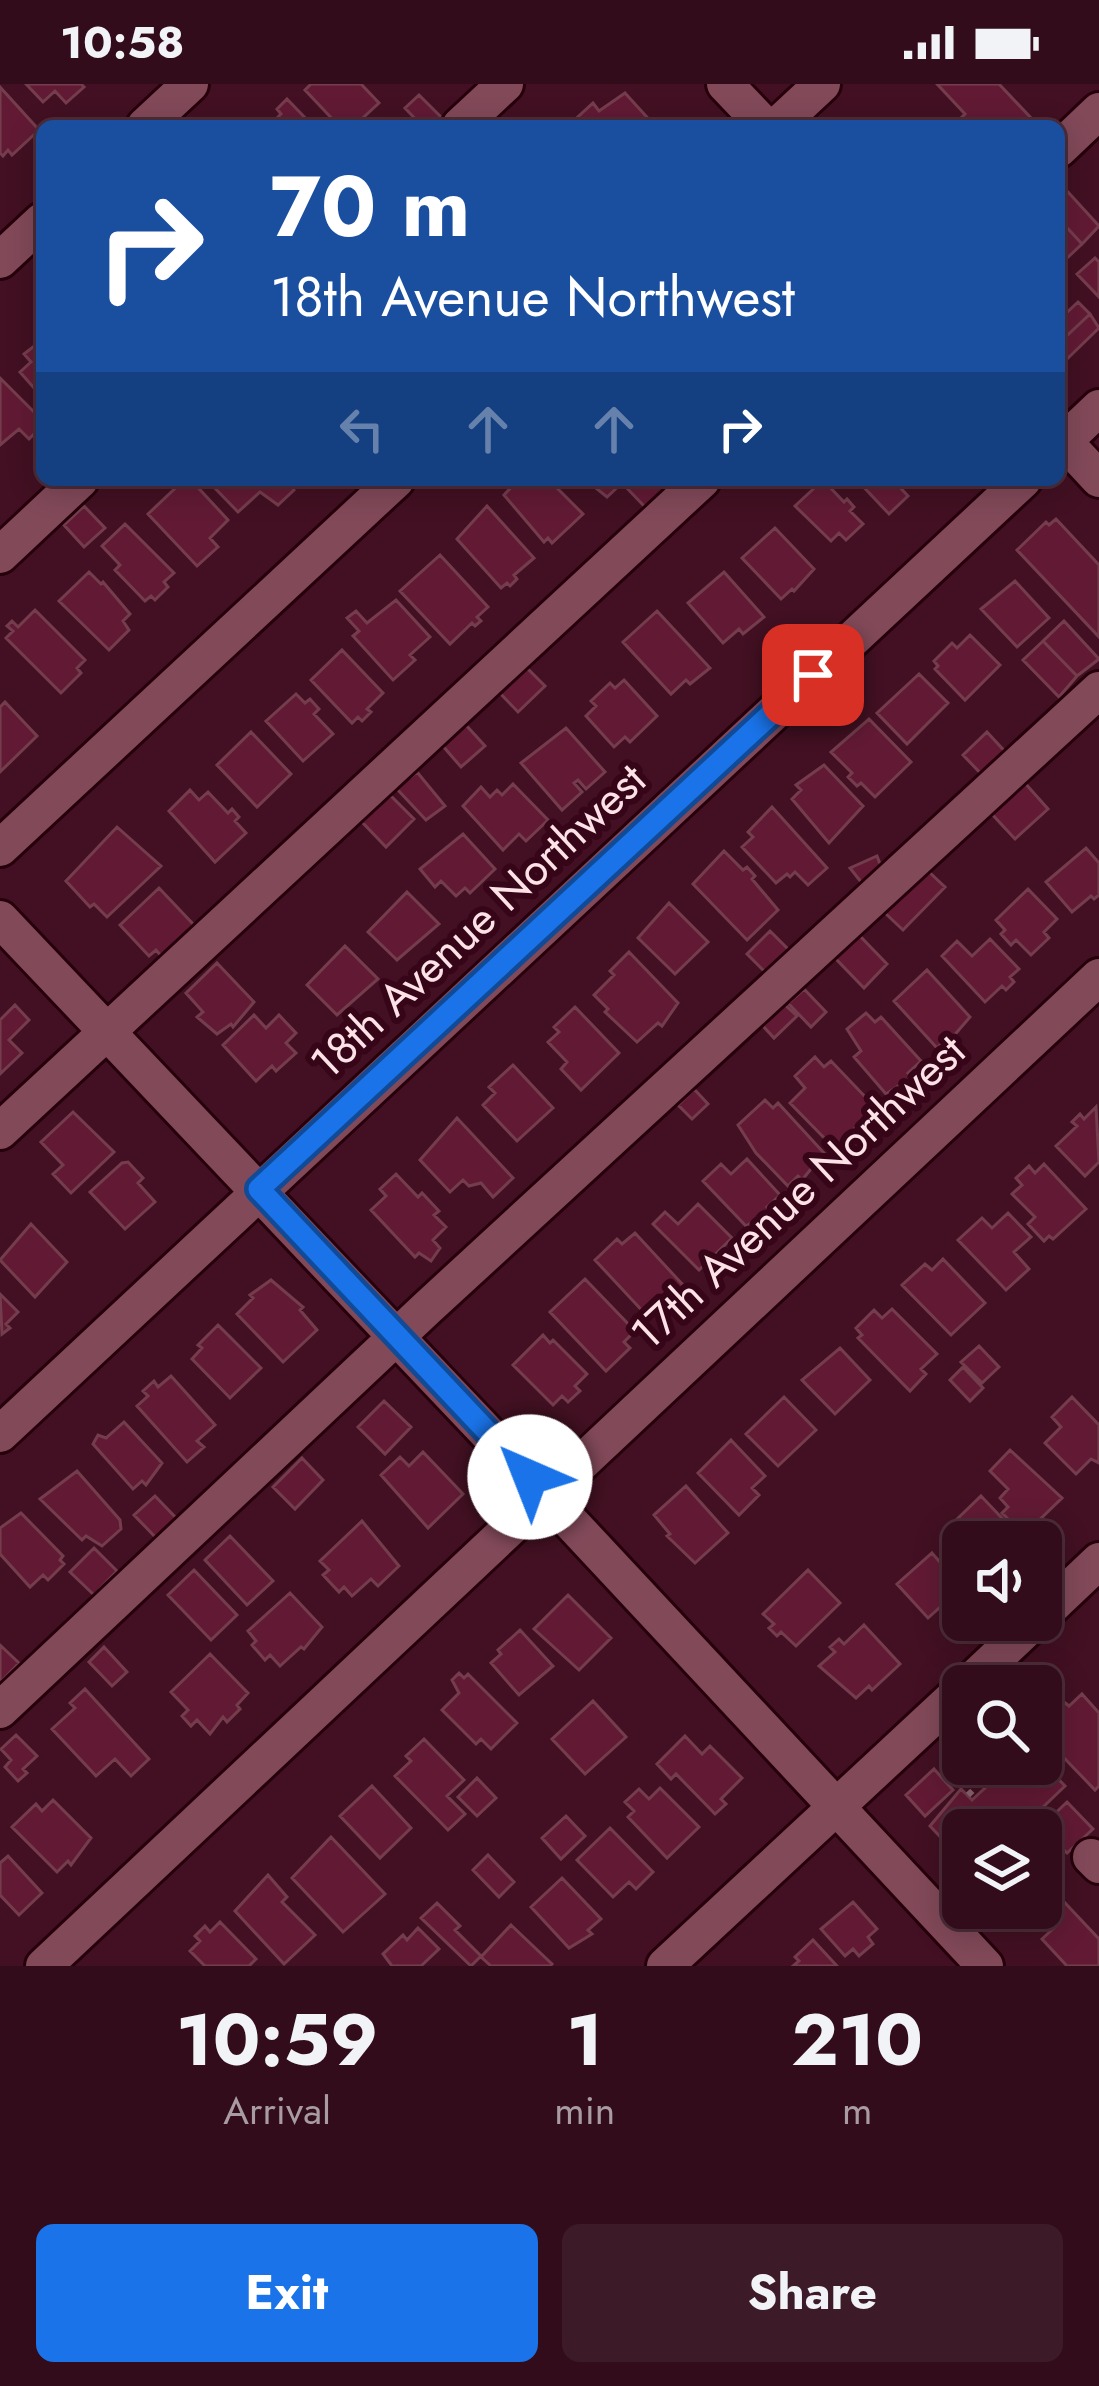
<!DOCTYPE html>
<style>
:root{--surface:#320c1a;--page:#3d1a27;--text:#f1f3f6;--muted:#a89ba2;--line:#4d2c39;--accent:#1a73e8}
body{margin:0;font-family:Jost,sans-serif;background:var(--page);color:var(--text);height:100vh;display:flex;flex-direction:column;font-size:45px;white-space:nowrap}
*{box-sizing:border-box;margin:0}
p{font-size:39px;color:var(--muted)}
.icon{flex:none;width:66px;height:66px;fill:none;stroke:currentColor;stroke-width:2;stroke-linecap:round;stroke-linejoin:round}
.map{position:relative;height:1882px;overflow:hidden}
.details{display:flex;flex-direction:column;background:var(--surface);flex:1}
.details>*{flex:none}
.top-card{position:absolute;left:36px;top:36px;width:1029px;height:366px;border-radius:18px;box-shadow:0 6px 30px #0003,0 0 0 3px var(--line);background:#1a4fa0;color:#fff;overflow:hidden}
.tools{position:absolute;left:942px;top:1437px;display:grid;gap:24px}
.tools a{display:grid;place-items:center;width:120px;height:120px;border-radius:18px;background:var(--surface);box-shadow:0 6px 30px #0003,0 0 0 3px var(--line);font-size:60px}
.pin{position:absolute;display:grid;place-items:center;width:102px;height:102px;color:#fff;margin:-51px;border-radius:24px;box-shadow:0 6px 18px #0006}
.me{position:absolute;width:132px;margin:-66px;rotate:316deg;stroke-linejoin:round;filter:drop-shadow(0 0 9px #0008)}
.turn{display:flex;align-items:center;gap:42px;height:252px;padding:0 36px;font-size:54px}
.turn .icon{width:156px;height:156px;stroke-width:2.5}
.turn b{display:block;font-size:84px;line-height:102px}
.lanes{display:flex;align-items:center;height:114px;padding:0 36px;background:#0003;justify-content:center;gap:60px;direction:ltr}
.lanes .off{opacity:.35}
.eta{display:flex;justify-content:space-evenly;align-items:center;height:204px;text-align:center}
.eta b{font-size:72px;font-weight:700;line-height:84px}
.primary-button{display:flex;gap:24px;margin-top:auto;padding:24px 36px}
.primary-button a{flex:1;height:138px;border-radius:18px;background:var(--accent);color:#fff;font-size:48px;font-weight:700;line-height:138px;text-align:center}
.primary-button a+a{background:var(--page);color:var(--text)}
.status{display:flex;justify-content:space-between;align-items:center;height:84px;padding:0 60px;background:var(--surface);direction:ltr}
.status svg{height:33px;fill:currentColor}
.map>svg:first-child{display:block}
.building{fill:#621a34;stroke:#743d4d;stroke-width:3}
.lines{fill:none;stroke-linecap:round;stroke-linejoin:round}
.minor-casing{stroke:#26000b;stroke-width:42}
.path{stroke:#8c6370;stroke-width:6;stroke-dasharray:6 9;stroke-linecap:butt}
.minor{stroke:#824959;stroke-width:36}
.route-casing{stroke:#114b97;stroke-width:30}
.route{stroke:#1a73e8;stroke-width:21}
.labels{text-anchor:middle;dominant-baseline:central;stroke-width:12;stroke-linejoin:round;paint-order:stroke}
.street-label{font-size:45px;fill:#fce1e7;stroke:#360518}
</style>
<div class="status"><b>10:58</b><svg viewBox="0 0 49 12"><path d="M0 12V9h3v3zM5 12V6h3v6zM10 12V3h3v9zM15 12V0h3v12zM26 1h20v11H26zM47 4h2v5h-2z"/></svg></div>
<div class="map">
<svg width="1099" height="1882" viewBox="0 0 1099 1882">
<rect width="100%" height="100%" fill="#421022"/>
<!-- building -->
<path class="building" d="M 26,0 L 81,0 L 84,3 L 66,19 L 55,7 L 43,18 Z
M 311,0 L 361,0 L 379,19 L 354,42 L 339,42 L 305,6 Z
M 937,0 L 999,0 L 1031,34 L 1022,42 L 953,42 L 965,30 Z
M 0,3 L 39,46 L 12,71 L 8,66 L 3,72 L 0,69 Z
M 625,9 L 655,42 L 568,42 L 593,19 L 599,27 Z
M 419,11 L 441,33 L 432,42 L 422,42 L 405,24 Z
M 287,15 L 313,42 L 269,42 L 281,30 L 277,25 Z
M 1068,108 L 1099,142 L 1082,160 L 1059,135 L 1059,116 Z
M 1059,135 L 1082,160 L 1065,176 L 1059,170 Z
M 1095,174 L 1099,178 L 1099,213 L 1077,190 Z
M 1078,218 L 1090,230 L 1059,259 L 1059,236 Z
M 1090,230 L 1099,244 L 1065,277 L 1060,272 L 1066,267 L 1059,259 Z
M 42,256 L 42,313 L 20,288 L 31,278 L 24,270 Z
M 0,294 L 42,336 L 42,342 L 29,355 L 19,345 L 0,361 Z
M 184,396 L 191,396 L 228,436 L 210,454 L 218,463 L 197,482 L 148,430 Z
M 288,396 L 294,406 L 278,421 L 260,408 L 238,428 L 208,397 Z
M 518,396 L 558,396 L 555,402 L 583,430 L 552,459 L 548,454 L 544,458 L 504,411 Z
M 586,396 L 659,396 L 667,404 L 646,424 L 622,399 L 607,413 Z
M 823,396 L 844,418 L 847,415 L 854,423 L 850,427 L 863,440 L 846,456 L 839,449 L 831,457 L 795,422 Z
M 857,396 L 893,396 L 908,412 L 889,430 Z
M 84,422 L 105,444 L 84,463 L 64,441 Z
M 487,422 L 534,474 L 514,491 L 517,495 L 510,502 L 507,499 L 501,504 L 457,455 Z
M 1056,435 L 1099,481 L 1099,553 L 1017,466 L 1046,438 L 1049,441 Z
M 125,440 L 174,489 L 164,498 L 168,503 L 155,516 L 151,512 L 145,517 L 115,486 L 120,481 L 102,462 Z
M 775,444 L 814,485 L 794,507 L 792,505 L 781,515 L 742,474 Z
M 440,471 L 488,523 L 477,533 L 481,537 L 475,542 L 472,539 L 450,560 L 400,507 Z
M 89,488 L 101,500 L 103,498 L 130,530 L 123,537 L 129,546 L 109,566 L 59,517 Z
M 724,488 L 764,533 L 743,550 L 739,545 L 723,559 L 688,519 Z
M 1015,497 L 1049,534 L 1017,563 L 981,525 Z
M 396,516 L 430,553 L 410,571 L 415,576 L 393,596 L 353,552 L 359,547 L 347,534 L 356,527 L 367,539 Z
M 35,526 L 85,576 L 77,584 L 81,589 L 61,609 L 6,554 L 13,547 L 7,542 L 12,537 L 18,543 Z
M 657,527 L 710,584 L 690,600 L 686,596 L 671,610 L 623,558 Z
M 1064,537 L 1099,575 L 1077,592 L 1043,557 Z
M 970,551 L 1000,581 L 965,616 L 935,585 L 938,582 L 934,577 L 952,559 L 957,564 Z
M 1043,557 L 1077,592 L 1059,613 L 1023,576 Z
M 342,566 L 383,609 L 367,625 L 371,628 L 362,637 L 358,633 L 352,639 L 311,596 Z
M 522,579 L 545,602 L 518,628 L 496,605 Z
M 919,590 L 948,619 L 907,660 L 877,629 Z
M 624,596 L 657,632 L 630,658 L 625,653 L 614,663 L 586,632 L 596,622 L 591,617 L 610,599 L 615,604 Z
M 296,610 L 305,619 L 310,615 L 319,625 L 314,630 L 333,650 L 303,677 L 266,637 Z
M 5,618 L 37,652 L 0,688 L 0,623 Z
M 869,635 L 911,678 L 875,713 L 861,699 L 857,702 L 848,693 L 852,689 L 831,668 Z
M 465,640 L 485,662 L 461,683 L 442,661 Z
M 566,644 L 605,688 L 586,705 L 578,696 L 574,699 L 582,708 L 562,726 L 521,679 Z
M 251,648 L 291,690 L 257,723 L 217,681 Z
M 987,648 L 1011,674 L 988,697 L 963,671 Z
M 824,681 L 863,722 L 829,759 L 792,715 L 801,706 L 796,701 Z
M 417,688 L 445,722 L 426,736 L 396,704 Z
M 1024,698 L 1048,725 L 1015,755 L 990,728 Z
M 513,700 L 548,736 L 526,757 L 519,750 L 503,766 L 463,722 L 481,703 L 490,713 L 497,706 L 502,711 Z
M 190,706 L 199,716 L 208,708 L 228,729 L 232,725 L 239,733 L 235,737 L 246,749 L 215,778 L 169,727 Z
M 390,711 L 414,735 L 386,763 L 362,738 Z
M 772,723 L 827,784 L 808,801 L 795,788 L 790,793 L 787,790 L 776,799 L 742,763 L 753,753 L 748,748 Z
M 117,743 L 161,782 L 107,833 L 94,820 L 90,823 L 66,797 Z
M 463,750 L 495,785 L 470,809 L 465,804 L 456,812 L 441,797 L 435,803 L 420,785 Z
M 1086,764 L 1099,779 L 1099,811 L 1094,815 L 1091,812 L 1072,828 L 1046,798 Z
M 724,767 L 743,786 L 747,783 L 755,792 L 752,795 L 778,826 L 747,856 L 693,800 Z
M 877,772 L 884,790 L 869,808 L 850,784 Z
M 927,786 L 945,803 L 903,846 L 885,829 Z
M 159,804 L 194,841 L 162,873 L 156,866 L 149,872 L 120,841 Z
M 1028,805 L 1057,835 L 1044,848 L 1049,854 L 1031,871 L 1016,856 L 1011,861 L 1001,850 L 1005,846 L 996,836 Z
M 407,808 L 439,840 L 397,876 L 368,848 Z
M 669,819 L 708,858 L 675,890 L 638,854 Z
M 770,847 L 792,869 L 769,892 L 747,870 Z
M 859,851 L 887,880 L 864,904 L 835,874 Z
M 990,855 L 1019,885 L 1010,893 L 1014,898 L 1006,906 L 1002,902 L 985,918 L 942,872 L 957,857 L 972,872 Z
M 345,862 L 378,895 L 337,931 L 307,901 Z
M 629,868 L 678,919 L 662,942 L 658,939 L 637,958 L 605,928 L 608,925 L 594,911 L 614,891 L 610,887 Z
M 217,879 L 254,918 L 233,943 L 231,940 L 217,950 L 197,933 L 203,928 L 186,909 Z
M 927,886 L 970,933 L 945,962 L 942,959 L 937,964 L 894,917 Z
M 804,905 L 826,928 L 811,943 L 788,919 Z
M 784,920 L 797,932 L 774,954 L 763,942 Z
M 15,921 L 29,936 L 9,956 L 22,969 L 0,990 L 0,936 Z
M 575,923 L 619,969 L 581,1006 L 561,985 L 567,978 L 548,958 L 559,948 L 554,943 Z
M 866,929 L 875,938 L 881,933 L 921,977 L 908,989 L 912,993 L 886,1010 L 854,973 L 861,967 L 847,945 Z
M 254,931 L 266,944 L 279,931 L 296,949 L 286,959 L 296,969 L 276,987 L 272,982 L 256,997 L 223,961 Z
M 815,973 L 824,983 L 831,977 L 874,1022 L 836,1066 L 790,1019 L 805,1004 L 795,992 Z
M 513,981 L 553,1024 L 517,1057 L 483,1021 L 495,1009 L 489,1003 Z
M 694,1005 L 708,1020 L 692,1035 L 678,1021 Z
M 765,1016 L 773,1024 L 778,1019 L 824,1069 L 802,1096 L 798,1092 L 788,1102 L 756,1069 L 738,1041 Z
M 1096,1023 L 1099,1078 L 1085,1092 L 1056,1062 L 1077,1042 L 1072,1038 L 1080,1030 L 1084,1035 Z
M 73,1028 L 114,1068 L 71,1109 L 53,1090 L 63,1081 L 41,1058 Z
M 457,1034 L 513,1094 L 493,1113 L 481,1099 L 469,1102 L 463,1096 L 450,1108 L 420,1076 Z
M 747,1075 L 780,1111 L 767,1123 L 771,1127 L 746,1142 L 703,1097 L 721,1080 L 731,1090 Z
M 128,1078 L 143,1094 L 138,1099 L 155,1118 L 125,1145 L 90,1108 L 122,1079 Z
M 1044,1080 L 1086,1125 L 1053,1155 L 1049,1152 L 1044,1157 L 1028,1140 L 1035,1133 L 1012,1110 L 1022,1101 L 1016,1094 L 1029,1082 L 1035,1089 Z
M 396,1090 L 418,1113 L 422,1109 L 439,1127 L 434,1131 L 446,1143 L 433,1156 L 440,1164 L 431,1177 L 419,1169 L 415,1173 L 371,1126 L 386,1112 L 380,1105 Z
M 698,1120 L 732,1154 L 699,1186 L 653,1140 L 665,1128 L 678,1140 Z
M 1008,1129 L 1031,1153 L 1014,1168 L 1029,1185 L 1006,1206 L 958,1156 L 982,1134 L 992,1144 Z
M 31,1140 L 67,1178 L 35,1213 L 0,1176 Z
M 635,1149 L 683,1201 L 648,1233 L 595,1176 L 617,1155 L 622,1160 Z
M 943,1175 L 985,1219 L 951,1251 L 902,1201 L 925,1180 L 932,1186 Z
M 585,1195 L 635,1247 L 624,1258 L 630,1264 L 606,1287 L 550,1228 Z
M 271,1196 L 303,1223 L 300,1226 L 317,1246 L 283,1278 L 237,1230 L 253,1214 L 250,1211 Z
M 0,1210 L 18,1228 L 6,1240 L 10,1244 L 2,1250 Z
M 892,1225 L 937,1270 L 921,1285 L 926,1290 L 910,1307 L 858,1254 L 862,1251 L 856,1244 L 874,1226 L 882,1234 Z
M 218,1241 L 261,1284 L 230,1314 L 192,1275 L 202,1264 L 198,1261 Z
M 543,1251 L 550,1259 L 553,1256 L 587,1290 L 575,1302 L 580,1307 L 568,1318 L 562,1312 L 553,1321 L 513,1281 Z
M 979,1262 L 999,1283 L 982,1299 L 961,1278 Z
M 840,1264 L 870,1296 L 835,1330 L 802,1296 Z
M 963,1283 L 983,1304 L 970,1317 L 950,1296 Z
M 171,1292 L 215,1341 L 197,1357 L 204,1363 L 187,1378 L 137,1322 L 148,1312 L 143,1307 L 154,1297 L 158,1303 Z
M 784,1313 L 816,1346 L 778,1382 L 746,1350 Z
M 1072,1313 L 1099,1341 L 1099,1379 L 1091,1375 L 1076,1390 L 1045,1359 L 1061,1343 L 1052,1333 Z
M 384,1317 L 411,1343 L 385,1370 L 358,1343 Z
M 124,1338 L 162,1379 L 146,1401 L 142,1397 L 133,1405 L 93,1360 L 98,1351 L 106,1354 Z
M 731,1356 L 765,1392 L 752,1404 L 759,1411 L 739,1431 L 698,1389 Z
M 1010,1366 L 1062,1414 L 1029,1446 L 1020,1437 L 1015,1442 L 1002,1429 L 1008,1423 L 1000,1414 L 1008,1405 L 990,1387 Z
M 423,1368 L 463,1410 L 428,1444 L 381,1391 L 400,1373 L 409,1382 Z
M 302,1374 L 323,1396 L 295,1425 L 273,1403 Z
M 77,1387 L 120,1436 L 121,1445 L 102,1462 L 86,1452 L 82,1456 L 40,1415 Z
M 686,1402 L 728,1449 L 695,1479 L 667,1452 L 670,1450 L 654,1431 Z
M 155,1412 L 180,1438 L 159,1457 L 134,1431 Z
M 981,1412 L 1018,1451 L 1011,1458 L 963,1458 L 963,1474 L 947,1457 L 960,1445 L 954,1438 Z
M 21,1429 L 63,1472 L 60,1476 L 64,1480 L 48,1496 L 43,1491 L 30,1503 L 0,1470 L 0,1444 Z
M 362,1437 L 399,1482 L 378,1502 L 371,1495 L 352,1512 L 344,1503 L 339,1508 L 323,1491 L 329,1486 L 320,1477 Z
M 230,1452 L 273,1497 L 247,1521 L 205,1476 Z
M 94,1464 L 117,1487 L 94,1511 L 70,1488 Z
M 932,1469 L 958,1499 L 944,1511 L 948,1516 L 928,1534 L 897,1500 Z
M 194,1486 L 237,1531 L 211,1556 L 168,1511 Z
M 808,1486 L 840,1519 L 796,1562 L 781,1548 L 777,1552 L 769,1544 L 774,1540 L 763,1530 Z
M 290,1509 L 322,1543 L 304,1565 L 301,1563 L 280,1582 L 270,1571 L 265,1576 L 252,1561 L 256,1557 L 248,1547 Z
M 568,1511 L 611,1554 L 579,1586 L 534,1545 Z
M 864,1541 L 900,1580 L 872,1606 L 869,1602 L 856,1614 L 819,1582 L 835,1568 L 830,1563 L 839,1555 L 844,1560 Z
M 520,1546 L 553,1582 L 519,1611 L 491,1579 L 501,1570 L 498,1566 Z
M 0,1561 L 19,1579 L 0,1599 Z
M 104,1563 L 127,1588 L 112,1602 L 89,1578 Z
M 210,1570 L 248,1609 L 237,1621 L 240,1625 L 227,1638 L 223,1633 L 210,1650 L 197,1636 L 191,1642 L 182,1632 L 188,1626 L 171,1608 Z
M 459,1589 L 464,1594 L 468,1590 L 517,1639 L 491,1665 L 481,1655 L 476,1660 L 442,1626 L 459,1609 L 452,1596 Z
M 85,1605 L 149,1675 L 131,1692 L 115,1675 L 96,1692 L 52,1645 L 75,1624 L 70,1619 Z
M 1082,1610 L 1099,1629 L 1099,1702 L 1095,1706 L 1041,1650 L 1041,1638 L 1064,1618 L 1069,1622 Z
M 593,1617 L 626,1653 L 585,1690 L 552,1655 Z
M 16,1651 L 37,1672 L 23,1685 L 27,1689 L 18,1697 L 5,1683 L 11,1676 L 1,1665 Z
M 685,1652 L 702,1670 L 710,1662 L 742,1694 L 721,1715 L 726,1720 L 715,1730 L 676,1690 L 671,1695 L 657,1680 Z
M 424,1655 L 464,1696 L 447,1712 L 465,1730 L 448,1746 L 395,1692 L 411,1677 L 406,1672 Z
M 1041,1677 L 1065,1702 L 1019,1746 L 963,1746 L 963,1777 L 930,1742 L 961,1705 L 972,1716 L 998,1692 L 989,1683 L 991,1680 Z
M 934,1685 L 953,1706 L 925,1732 L 906,1711 Z
M 477,1694 L 496,1714 L 477,1732 L 458,1713 Z
M 372,1702 L 411,1744 L 380,1774 L 340,1732 Z
M 660,1704 L 699,1743 L 667,1774 L 628,1733 L 634,1727 L 625,1718 L 639,1705 L 649,1715 Z
M 53,1716 L 91,1754 L 71,1781 L 68,1777 L 57,1788 L 12,1743 L 36,1720 L 42,1727 Z
M 1067,1718 L 1093,1745 L 1067,1769 L 1041,1743 Z
M 566,1732 L 585,1752 L 561,1775 L 542,1754 Z
M 610,1744 L 653,1788 L 636,1805 L 629,1798 L 613,1813 L 577,1776 Z
M 331,1753 L 385,1810 L 343,1848 L 292,1794 Z
M 488,1771 L 514,1798 L 499,1813 L 473,1786 Z
M 8,1772 L 42,1809 L 19,1831 L 0,1811 L 0,1779 Z
M 268,1791 L 287,1813 L 282,1818 L 315,1851 L 284,1880 L 235,1827 Z
M 562,1794 L 601,1835 L 588,1846 L 592,1850 L 569,1864 L 531,1823 Z
M 1051,1804 L 1099,1855 L 1099,1882 L 1067,1882 L 1042,1855 L 1055,1843 L 1037,1824 L 1041,1824 L 1041,1814 Z
M 853,1818 L 877,1845 L 868,1853 L 873,1860 L 859,1872 L 853,1865 L 845,1872 L 821,1845 Z
M 437,1819 L 460,1842 L 455,1846 L 481,1872 L 471,1882 L 421,1834 Z
M 220,1838 L 256,1875 L 249,1882 L 205,1882 L 190,1867 L 200,1857 L 195,1852 L 205,1842 L 210,1848 Z
M 511,1841 L 552,1880 L 550,1882 L 491,1882 L 481,1873 Z
M 418,1844 L 439,1865 L 421,1882 L 392,1882 L 383,1870 L 403,1851 L 407,1856 Z
M 813,1856 L 837,1882 L 793,1882 L 799,1877 L 795,1873 Z"/>
<g class="lines">
<!-- minor casing -->
<g class="minor-casing">
<path id="minor" d="M 725,0 L 765,42
M 145,42 L 190,0
M 460,42 L 505,0
M 777,42 L 822,0
M 1059,65 L 1099,27
M 0,176 L 42,137
M 1059,352 L 1099,395
M 1059,362 L 1099,324
M 0,471 L 80,396
M 0,764 L 396,396
M 0,835 L 529,1393
M 0,1047 L 702,396
M 0,1350 L 1023,396
M 564,1395 L 1099,893
M 563,1430 L 985,1882
M 1041,1532 L 1099,1477
M 966,1602 L 1036,1536
M 0,1626 L 426,1225 L 1099,606
M 1091,1773 L 1099,1781
M 44,1882 L 527,1428
M 665,1882 L 963,1605"/>
</g>
<!-- path -->
<path class="path" d="M 947,1667 L 979,1701
M 968,1711 L 993,1687"/>
<!-- minor -->
<use href="#minor" class="minor"/>
</g>
<g class="lines">
<!-- route casing -->
<g class="route-casing">
<path id="route" d="M 530,1393 L 259,1105 L 813,591"/>
</g>
<!-- route -->
<use href="#route" class="route"/>
</g>
<g class="labels">
<!-- street labels -->
<g class="street-label">
<text transform="translate(478 837) rotate(-43)">18th Avenue Northwest</text>
<text transform="translate(798 1108) rotate(-43)">17th Avenue Northwest</text>
</g>
</g>
</svg>
<div class="tools">
<a><svg class="icon" aria-label="sound" viewBox="0 0 24 24"><path d="M4 9h4l5-4v14l-5-4H4zM17 9q2 3 0 6"/></svg></a>
<a><svg class="icon" aria-label="search" viewBox="0 0 24 24"><circle cx="10" cy="10" r="6"/><path d="M15 15l6 6"/></svg></a>
<a><svg class="icon" aria-label="layers" viewBox="0 0 24 24"><path d="M12 4l9 5-9 5-9-5zM3 14l9 5 9-5"/></svg></a>
</div>
<div class="pin" style="left:813px;top:591px;background:#d93025"><svg class="icon" aria-label="arrive" viewBox="0 0 24 24"><path d="M6 21V4h12l-3 4 3 4H6"/></svg></div>
<svg class="me" style="left:530px;top:1393px" viewBox="-20 -20 40 40"><circle r="19" fill="#fff"/><path d="M0-13L10 11 0 6-10 11z" fill="#1a73e8"/></svg>
<div class="top-card">
<div class="turn"><svg class="icon" aria-label="right" viewBox="0 0 24 24"><path d="M7 20v-9h11M14 6l5 5-5 5"/></svg><div><b>70 m</b>18th Avenue Northwest</div></div>
<div class="lanes"><svg class="icon off" aria-label="left" viewBox="0 0 24 24"><path d="M17 20v-9H6M10 6l-5 5 5 5"/></svg><svg class="icon off" aria-label="ahead" viewBox="0 0 24 24"><path d="M12 20V5M6 11l6-6 6 6"/></svg><svg class="icon off" aria-label="ahead" viewBox="0 0 24 24"><path d="M12 20V5M6 11l6-6 6 6"/></svg><svg class="icon" aria-label="right" viewBox="0 0 24 24"><path d="M7 20v-9h11M14 6l5 5-5 5"/></svg></div>
</div>
</div>
<section class="details">
<div class="eta">
<div><b>10:59</b><p>Arrival</p></div>
<div><b>1</b><p>min</p></div>
<div><b>210</b><p>m</p></div>
</div>
<div class="primary-button"><a>Exit</a><a>Share</a></div>
</section>
